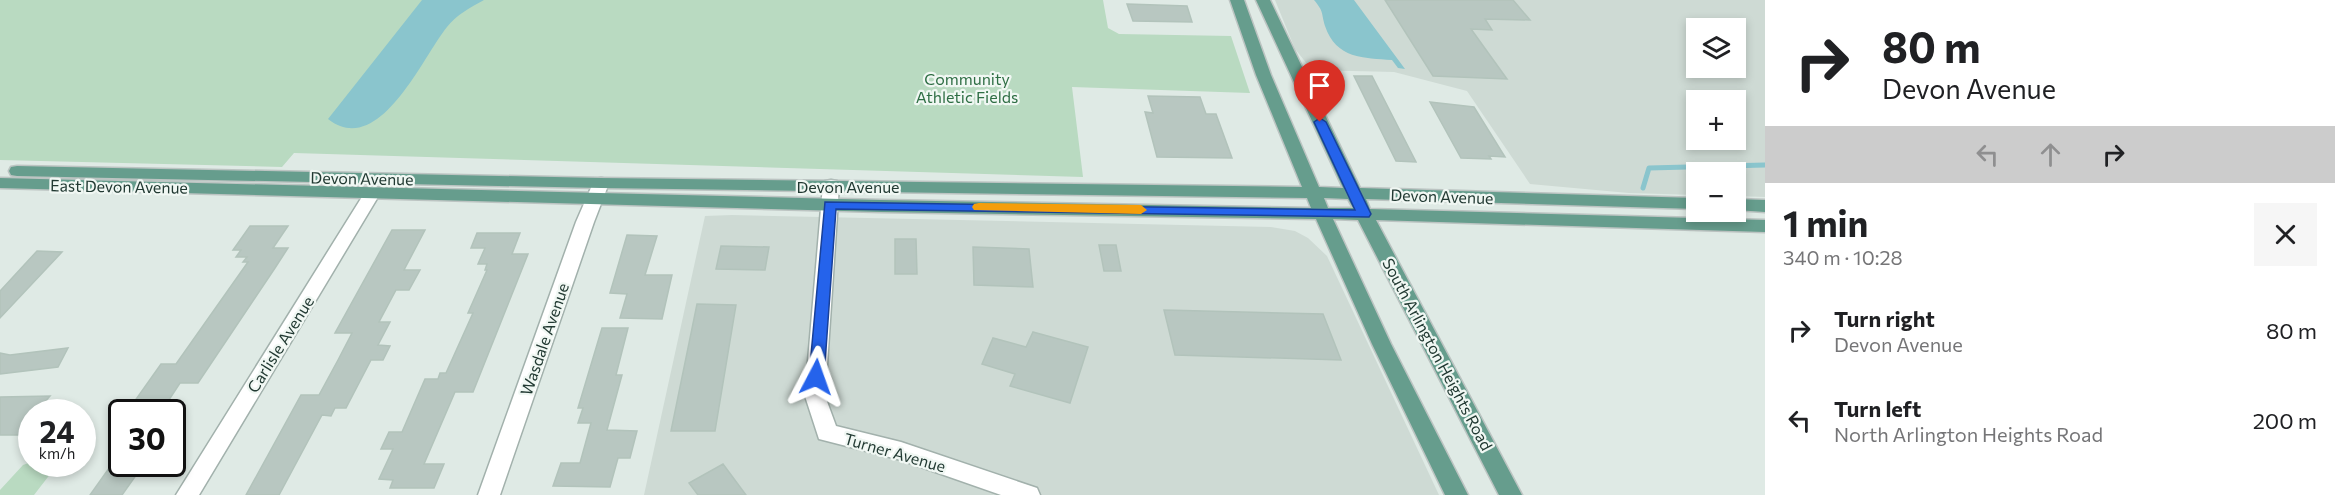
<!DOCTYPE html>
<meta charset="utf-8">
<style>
:root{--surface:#fff;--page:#f6f6f6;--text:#202124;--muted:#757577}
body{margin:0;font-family:Commissioner,sans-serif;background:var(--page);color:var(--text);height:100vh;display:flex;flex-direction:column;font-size:22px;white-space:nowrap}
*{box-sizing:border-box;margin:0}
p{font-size:20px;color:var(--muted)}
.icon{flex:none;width:33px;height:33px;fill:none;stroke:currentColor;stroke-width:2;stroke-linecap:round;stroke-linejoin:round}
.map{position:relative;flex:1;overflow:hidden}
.side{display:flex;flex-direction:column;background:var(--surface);width:570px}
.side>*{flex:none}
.banner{background:#fff;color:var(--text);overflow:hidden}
.fabs{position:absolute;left:1686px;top:18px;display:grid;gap:12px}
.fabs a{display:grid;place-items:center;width:60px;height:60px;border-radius:0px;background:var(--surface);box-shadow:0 3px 9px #0003;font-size:30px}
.speed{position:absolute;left:18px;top:399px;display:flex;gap:12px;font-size:30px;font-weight:700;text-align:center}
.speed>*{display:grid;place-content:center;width:78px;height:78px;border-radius:50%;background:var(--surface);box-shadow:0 3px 9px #0003;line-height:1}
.speed small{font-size:15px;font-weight:400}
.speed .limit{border:3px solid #111;border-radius:9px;background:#fff;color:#111}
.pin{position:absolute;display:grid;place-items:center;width:51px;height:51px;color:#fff;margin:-62px -26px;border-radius:50% 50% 50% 0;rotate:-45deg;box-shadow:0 0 6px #0007}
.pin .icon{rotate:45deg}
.me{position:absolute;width:66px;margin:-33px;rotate:4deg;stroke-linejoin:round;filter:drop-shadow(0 0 4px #0008)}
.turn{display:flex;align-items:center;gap:21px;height:126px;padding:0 18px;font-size:27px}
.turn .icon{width:78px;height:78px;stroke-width:2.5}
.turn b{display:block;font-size:42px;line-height:51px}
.lanes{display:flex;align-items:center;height:57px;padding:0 18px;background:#0003;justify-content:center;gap:30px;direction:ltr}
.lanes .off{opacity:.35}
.round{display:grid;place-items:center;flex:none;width:63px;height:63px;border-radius:0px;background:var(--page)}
.head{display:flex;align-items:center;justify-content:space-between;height:102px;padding:0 18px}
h1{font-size:36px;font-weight:700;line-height:45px}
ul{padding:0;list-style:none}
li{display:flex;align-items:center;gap:18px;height:90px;padding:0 18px}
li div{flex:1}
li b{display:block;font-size:22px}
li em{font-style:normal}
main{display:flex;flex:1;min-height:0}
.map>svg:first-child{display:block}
.built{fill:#cedad4;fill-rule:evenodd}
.green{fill:#b9dac1}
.water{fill:#8ac5cd}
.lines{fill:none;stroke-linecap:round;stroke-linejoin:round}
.stream{stroke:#8ac5cd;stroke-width:5}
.building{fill:#b8c7c1;stroke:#b2c3bb;stroke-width:1.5}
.minor-casing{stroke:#a2b1ac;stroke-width:3}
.major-casing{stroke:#bcc4c2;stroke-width:3}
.minor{fill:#fff;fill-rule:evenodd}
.major{fill:#669d8d;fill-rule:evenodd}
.route{fill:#2563eb;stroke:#184099;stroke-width:1.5}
.slow{fill:#f59e0b}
.labels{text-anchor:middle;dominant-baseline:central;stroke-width:4.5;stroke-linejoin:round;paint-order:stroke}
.park-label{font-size:16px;fill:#2e6e44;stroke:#f0f7f3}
.street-label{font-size:16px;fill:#213932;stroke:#f0f7f3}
</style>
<main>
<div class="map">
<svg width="1765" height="495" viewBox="0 0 1765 495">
<rect width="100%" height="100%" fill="#dfeae5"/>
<!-- built -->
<path class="built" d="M 1275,0 L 1765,0 L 1765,197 L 1736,196 L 1736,172 L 1696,172 L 1696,195 L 1629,193 L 1530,184 L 1467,91 L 1394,72 L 1312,70 L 1295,49 ZM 1696,28 L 1736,28 L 1736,68 L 1696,68 ZM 1696,100 L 1736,100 L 1736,140 L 1696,140 Z
M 732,215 L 1271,227 L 1295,231 L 1308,238 L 1327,256 L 1439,495 L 644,495 L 705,216 Z"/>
<!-- green -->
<path class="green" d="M 0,0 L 1103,0 L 1108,28 L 1119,34 L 1231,36 L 1250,93 L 1072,87 L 1083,177 L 294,153 L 282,167 L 0,160 Z
M 31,462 L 58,464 L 34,495 L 0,495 L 0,490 L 23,465 Z"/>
<!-- water -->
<path class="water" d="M 422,0 L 484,0 C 471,7 456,15 447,27 C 422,58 379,159 328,119 Z
M 1314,0 L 1354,0 L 1405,69 L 1398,68 L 1392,60 C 1364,58 1336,59 1325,26 C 1321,12 1324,12 1314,0 Z"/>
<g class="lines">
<!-- stream -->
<path class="stream" d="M 1643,188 L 1649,168 L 1765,165"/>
</g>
<!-- building -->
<path class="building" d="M 1385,0 L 1513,0 L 1530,20 L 1485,19 L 1492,30 L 1471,29 L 1507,79 L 1433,76 Z
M 1127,4 L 1187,6 L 1192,22 L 1133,21 Z
M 1354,76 L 1372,76 L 1416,162 L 1396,161 Z
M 1148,96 L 1200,97 L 1206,114 L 1216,114 L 1232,158 L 1157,157 L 1145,112 L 1153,113 Z
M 1430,102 L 1474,107 L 1505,157 L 1489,156 L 1491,159 L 1461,158 Z
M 250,226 L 288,226 L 273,248 L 288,248 L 275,268 L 198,383 L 180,383 L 161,412 L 127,412 L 161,364 L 176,364 L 248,262 L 243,262 L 247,257 L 236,257 L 241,250 L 233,250 Z
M 392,230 L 425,230 L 404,270 L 420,270 L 409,290 L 396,290 L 379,322 L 390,322 L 378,345 L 390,346 L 383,360 L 371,360 L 346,408 L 335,408 L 331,416 L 322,415 L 279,495 L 246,495 L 301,395 L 319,395 L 338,360 L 352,333 L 335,333 Z
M 477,233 L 520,233 L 512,254 L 528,254 L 473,392 L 455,392 L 424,464 L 444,464 L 434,488 L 390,488 L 393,480 L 379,479 L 393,449 L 381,449 L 389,432 L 402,432 L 425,379 L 438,379 L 440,373 L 446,373 L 473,313 L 468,313 L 487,270 L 485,270 L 487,264 L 478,264 L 485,248 L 471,248 Z
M 627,235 L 657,236 L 645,275 L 672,275 L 662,319 L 620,318 L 627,294 L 610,293 Z
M 895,239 L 916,239 L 917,274 L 895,274 Z
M 1099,245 L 1116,245 L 1121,271 L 1104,271 Z
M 721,246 L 769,247 L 765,270 L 716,269 Z
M 973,247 L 1029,249 L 1033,287 L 974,285 Z
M 37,251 L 62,252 L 0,318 L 0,291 Z
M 697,304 L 736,305 L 715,431 L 671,431 Z
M 1164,310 L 1323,314 L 1341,360 L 1175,355 Z
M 602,328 L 628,328 L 616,375 L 622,375 L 607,430 L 637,431 L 630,458 L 618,458 L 610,487 L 553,486 L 561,463 L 580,463 L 591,423 L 578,423 L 583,408 L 578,408 Z
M 1033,332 L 1088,347 L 1070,403 L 1010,386 L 1015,374 L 982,364 L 993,338 L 1026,347 Z
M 68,348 L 58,367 L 0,374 L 0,353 L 10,355 Z
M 50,396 L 36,412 L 32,412 L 32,426 L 27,431 L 23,431 L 19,435 L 0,435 L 0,397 Z
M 112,464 L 144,464 L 122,495 L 90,495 Z
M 723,464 L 746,495 L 698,495 L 689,483 Z"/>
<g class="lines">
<!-- minor casing -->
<g class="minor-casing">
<path id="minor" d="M 601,178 L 607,179 L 609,183 L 594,222 L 500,495 L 478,495 L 576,222 L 593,183 L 595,179 Z
M 831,180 L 837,181 L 839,185 L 825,396 L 836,426 L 901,442 L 1037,488 L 1040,495 L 1001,495 L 901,460 L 819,439 L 805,396 L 823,185 L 825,181 Z
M 373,187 L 379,188 L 381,192 L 199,495 L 176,495 L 365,192 L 367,188 Z"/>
</g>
<!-- major casing -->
<g class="major-casing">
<path id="major" d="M 1230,0 L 1244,0 L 1271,75 L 1319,187 L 1343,188 L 1256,0 L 1270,0 L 1360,188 L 1696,198 L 1696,209 L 1366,199 L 1370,209 L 1765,220 L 1765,232 L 1376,220 L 1522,495 L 1499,495 L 1358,220 L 1333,219 L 1391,344 L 1468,495 L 1445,495 L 1372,344 L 1316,219 L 881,212 L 0,188 L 0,178 L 881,200 L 1311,208 L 1307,198 L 601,188 L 17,176 L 11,175 L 9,171 L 11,167 L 17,166 L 601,178 L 1302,187 L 1256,75 ZM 1324,198 L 1348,199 L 1353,208 L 1328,208 Z
M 1736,199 L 1765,200 L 1765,212 L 1736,210 Z"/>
</g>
<!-- minor -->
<use href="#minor" class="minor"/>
<!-- major -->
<use href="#major" class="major"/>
</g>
<!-- route -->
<path class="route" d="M 1320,118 L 1326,122 L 1371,214 L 1369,217 L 836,209 L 824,377 L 822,381 L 811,381 L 809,377 L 825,202 L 1355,210 L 1314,122 Z"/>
<!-- slow -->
<path class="slow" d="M 979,203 L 1141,205 L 1147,210 L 1141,214 L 974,210 L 972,207 L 974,204 Z"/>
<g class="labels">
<!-- park labels -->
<g class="park-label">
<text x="967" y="78">Community<tspan x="967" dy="18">Athletic Fields</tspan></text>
</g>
<!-- street labels -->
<g class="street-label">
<text transform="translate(362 178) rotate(1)">Devon Avenue</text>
<text transform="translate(119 186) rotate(1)">East Devon Avenue</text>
<text x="848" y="186">Devon Avenue</text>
<text transform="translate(1442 196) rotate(2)">Devon Avenue</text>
<text transform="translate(544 339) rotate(-71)">Wasdale Avenue</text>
<text transform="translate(280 344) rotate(-58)">Carlisle Avenue</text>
<text transform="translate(1438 354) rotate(62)">South Arlington Heights Road</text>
<text transform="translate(895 452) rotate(16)">Turner Avenue</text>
</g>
</g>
</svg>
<div class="fabs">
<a><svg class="icon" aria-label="layers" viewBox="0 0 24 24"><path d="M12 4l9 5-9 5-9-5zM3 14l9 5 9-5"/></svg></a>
<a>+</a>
<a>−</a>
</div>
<div class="speed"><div>24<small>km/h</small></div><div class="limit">30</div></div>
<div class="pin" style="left:1320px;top:122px;background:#d93025"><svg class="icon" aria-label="arrive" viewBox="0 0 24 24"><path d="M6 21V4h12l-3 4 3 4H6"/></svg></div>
<svg class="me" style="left:816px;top:377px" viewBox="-20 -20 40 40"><path d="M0-17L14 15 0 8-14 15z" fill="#2563eb" stroke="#fff" stroke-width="4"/></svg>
</div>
<section class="side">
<div class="banner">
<div class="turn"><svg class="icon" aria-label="right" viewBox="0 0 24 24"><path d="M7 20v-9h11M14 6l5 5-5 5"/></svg><div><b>80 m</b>Devon Avenue</div></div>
<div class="lanes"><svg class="icon off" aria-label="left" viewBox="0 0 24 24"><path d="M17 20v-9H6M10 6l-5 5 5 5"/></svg><svg class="icon off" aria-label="ahead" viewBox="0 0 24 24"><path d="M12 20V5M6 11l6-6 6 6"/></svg><svg class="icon" aria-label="right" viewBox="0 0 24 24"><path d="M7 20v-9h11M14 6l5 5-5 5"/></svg></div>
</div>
<div class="head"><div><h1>1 min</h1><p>340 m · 10:28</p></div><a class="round"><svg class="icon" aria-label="close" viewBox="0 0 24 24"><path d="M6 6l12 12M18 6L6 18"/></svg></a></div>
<ul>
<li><svg class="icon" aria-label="right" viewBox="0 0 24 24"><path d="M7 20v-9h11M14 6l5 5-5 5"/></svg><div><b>Turn right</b><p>Devon Avenue</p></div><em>80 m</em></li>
<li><svg class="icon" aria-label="left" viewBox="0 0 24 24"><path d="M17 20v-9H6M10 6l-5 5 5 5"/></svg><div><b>Turn left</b><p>North Arlington Heights Road</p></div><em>200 m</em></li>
</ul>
</section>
</main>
